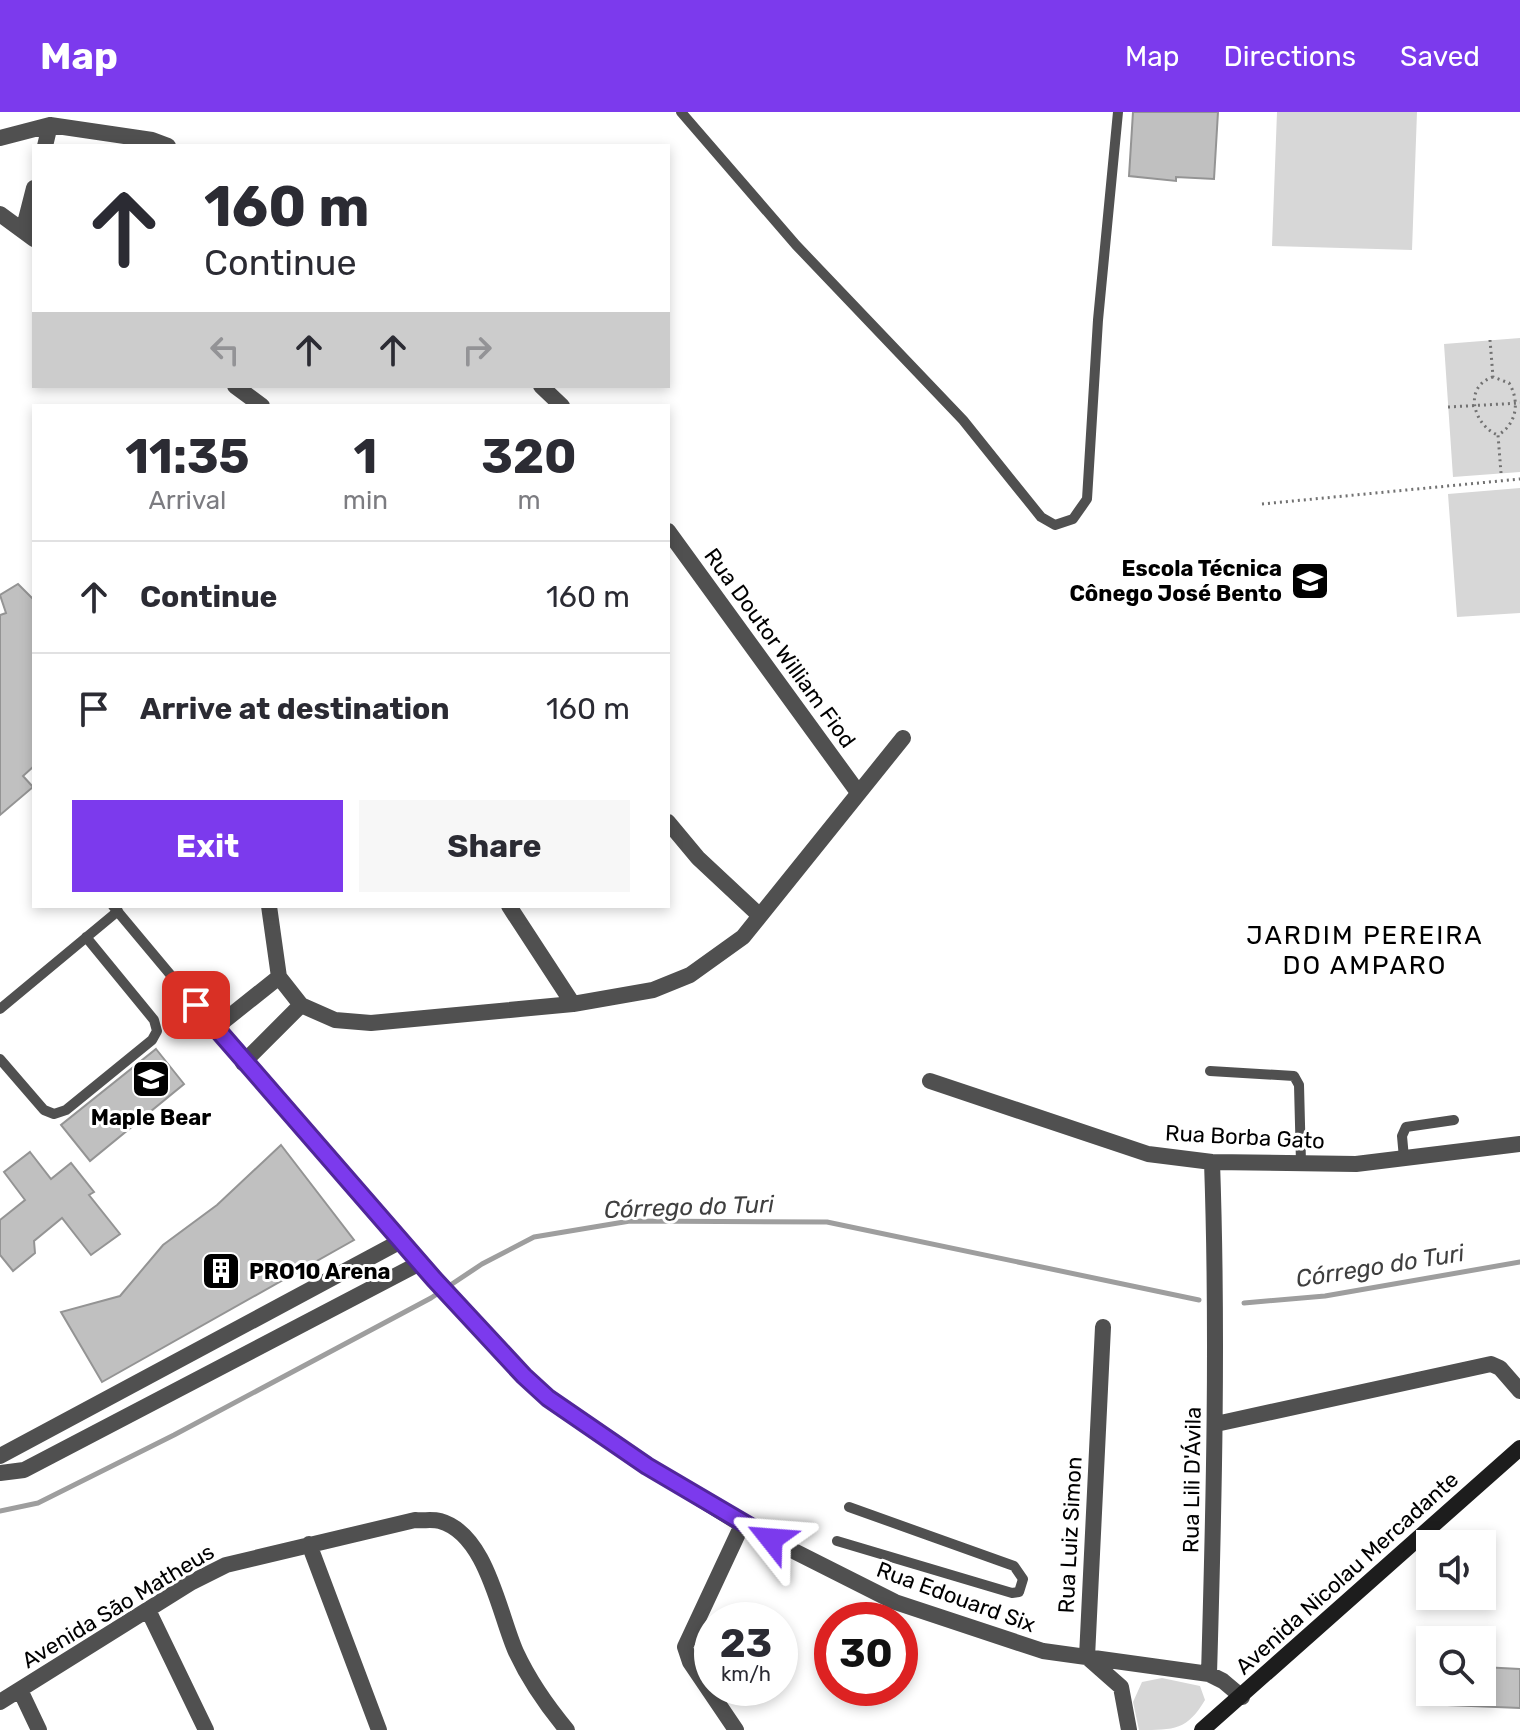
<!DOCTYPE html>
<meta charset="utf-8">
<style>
:root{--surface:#fff;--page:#f7f7f7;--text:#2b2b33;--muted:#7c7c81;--line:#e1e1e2;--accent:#7c3aed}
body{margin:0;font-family:Rubik,sans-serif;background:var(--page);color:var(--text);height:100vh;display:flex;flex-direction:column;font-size:30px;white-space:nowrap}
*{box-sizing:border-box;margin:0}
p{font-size:26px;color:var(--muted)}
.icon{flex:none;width:44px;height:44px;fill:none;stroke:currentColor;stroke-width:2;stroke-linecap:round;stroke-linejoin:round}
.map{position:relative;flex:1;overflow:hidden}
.details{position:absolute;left:32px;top:292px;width:638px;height:504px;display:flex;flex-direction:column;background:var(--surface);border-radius:0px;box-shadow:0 4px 12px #0003}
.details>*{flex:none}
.hud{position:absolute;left:32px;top:32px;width:638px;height:244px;border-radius:0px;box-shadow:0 4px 12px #0003;background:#fff;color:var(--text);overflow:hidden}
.tools{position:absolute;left:1416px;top:1418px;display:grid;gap:16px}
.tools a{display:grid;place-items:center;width:80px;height:80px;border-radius:0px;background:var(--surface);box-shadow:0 4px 12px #0003;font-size:40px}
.speed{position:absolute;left:694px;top:1490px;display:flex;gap:16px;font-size:40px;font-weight:700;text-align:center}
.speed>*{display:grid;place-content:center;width:104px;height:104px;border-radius:50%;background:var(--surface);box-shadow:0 4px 12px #0003;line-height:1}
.speed small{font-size:20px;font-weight:400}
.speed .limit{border:12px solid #d22;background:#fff;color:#111}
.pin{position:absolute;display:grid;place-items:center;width:68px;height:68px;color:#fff;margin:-34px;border-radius:16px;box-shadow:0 4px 12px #0006}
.me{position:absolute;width:88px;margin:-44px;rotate:298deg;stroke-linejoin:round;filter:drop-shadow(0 0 6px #0008)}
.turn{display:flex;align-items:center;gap:28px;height:168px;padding:0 40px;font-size:36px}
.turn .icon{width:104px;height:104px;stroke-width:2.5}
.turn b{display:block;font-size:56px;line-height:68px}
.lanes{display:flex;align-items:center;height:76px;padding:0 40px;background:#0003;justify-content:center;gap:40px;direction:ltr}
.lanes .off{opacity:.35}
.eta{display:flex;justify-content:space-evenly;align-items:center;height:136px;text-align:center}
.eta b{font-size:48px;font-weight:700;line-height:56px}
.cta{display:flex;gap:16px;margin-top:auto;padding:16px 40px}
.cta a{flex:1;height:92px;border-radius:0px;background:var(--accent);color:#fff;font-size:32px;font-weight:700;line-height:92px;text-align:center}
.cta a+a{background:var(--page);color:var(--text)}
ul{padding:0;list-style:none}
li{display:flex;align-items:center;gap:24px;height:112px;padding:0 40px;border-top:2px solid var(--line)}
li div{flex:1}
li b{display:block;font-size:30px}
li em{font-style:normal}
header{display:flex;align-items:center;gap:48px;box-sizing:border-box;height:112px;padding:0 40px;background:var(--accent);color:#fff}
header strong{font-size:38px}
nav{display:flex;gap:44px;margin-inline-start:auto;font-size:28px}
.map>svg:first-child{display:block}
.green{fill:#d7d7d7}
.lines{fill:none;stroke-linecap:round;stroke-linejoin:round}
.stream{stroke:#9e9e9e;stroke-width:5}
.building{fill:#c0c0c0;stroke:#949494;stroke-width:2}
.path{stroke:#727272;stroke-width:3;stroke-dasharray:2 4;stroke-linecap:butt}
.service{stroke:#505050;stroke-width:10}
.minor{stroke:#505050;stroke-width:16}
.secondary{stroke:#1d1d1d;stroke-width:16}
.route-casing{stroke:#51269a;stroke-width:20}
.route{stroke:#7c3aed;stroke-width:14}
.labels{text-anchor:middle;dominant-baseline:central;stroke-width:6;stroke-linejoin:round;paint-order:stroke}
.poi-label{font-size:22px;font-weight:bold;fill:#000;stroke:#fff;text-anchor:end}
.street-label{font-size:22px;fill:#000;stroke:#fff}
.water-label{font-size:24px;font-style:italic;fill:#3f3f3f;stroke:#fff}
.quarter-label{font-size:26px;letter-spacing:2px;fill:#000;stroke:#fff}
</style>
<header>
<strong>Map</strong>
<nav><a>Map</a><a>Directions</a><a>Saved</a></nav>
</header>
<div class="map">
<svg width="1520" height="1618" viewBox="0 0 1520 1618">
<rect width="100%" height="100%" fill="#fff"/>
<!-- green -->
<path class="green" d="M 1277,0 L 1417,0 L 1412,138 L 1272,134 Z
M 1520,226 L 1520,360 L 1453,365 L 1444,232 Z
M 1520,376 L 1520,501 L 1457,505 L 1448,382 Z
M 1162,1566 L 1200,1574 L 1205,1588 C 1187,1618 1175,1618 1139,1618 L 1133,1590 L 1142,1570 Z"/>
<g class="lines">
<!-- stream -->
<path class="stream" d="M 1244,1191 L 1325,1184 L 1520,1150
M 0,1399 L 38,1391 L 174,1323 L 431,1186 L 482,1152 L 534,1125 L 630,1109 L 827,1110 L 1199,1188"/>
</g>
<!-- building -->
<path class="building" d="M 1133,0 L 1218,0 L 1214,67 L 1176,65 L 1176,69 L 1129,64 Z
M 18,472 L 34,488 L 34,654 L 23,664 L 33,675 L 0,703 L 0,503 L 6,501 L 0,483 Z
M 156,937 L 184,972 L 90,1049 L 61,1013 Z
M 281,1033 L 354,1128 L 102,1270 L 61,1200 L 120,1184 L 163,1133 L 217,1093 Z
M 30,1040 L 51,1067 L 71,1051 L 94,1080 L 89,1083 L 120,1122 L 91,1143 L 62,1106 L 34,1129 L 35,1141 L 13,1159 L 0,1143 L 0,1108 L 25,1088 L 4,1060 Z
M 1482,1555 L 1520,1557 L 1520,1596 L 1448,1593 L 1448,1580 L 1482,1580 Z"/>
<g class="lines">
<!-- path -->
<path class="path" d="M 1490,228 L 1493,265 L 1509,271 C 1520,289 1517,312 1498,323 L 1501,361
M 1493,265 C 1462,275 1474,314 1498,323
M 1448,295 L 1520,291
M 1262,392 L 1520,367"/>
<!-- service -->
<path class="service" d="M 681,0 L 796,133 L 963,308 L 1041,405 L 1055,413 L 1073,407 L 1087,387 L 1098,208 L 1118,0
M 113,794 L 215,916
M 0,897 L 118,799
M 0,947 L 44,998 L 54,1002 L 66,998 L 152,928 L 157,919 L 154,908 L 86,825
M 1210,959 L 1294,964 L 1299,973 L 1301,1051
M 1404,1046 L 1402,1024 L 1406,1015 L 1454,1008
M 837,1429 L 1012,1481 L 1019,1480 L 1023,1467 L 1014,1454 L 849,1395"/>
<!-- minor -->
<path class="minor" d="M 0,26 L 50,13 L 152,28 L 168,34
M 45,34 L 50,13
M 0,102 L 34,127
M 23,119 L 34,76
M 235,274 L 262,294
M 541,274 L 562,294
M 668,419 L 857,679
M 668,710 L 698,746 L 760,804
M 269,794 L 279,865 L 301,893 L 335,908 L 371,911 L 573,892 L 653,878 L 690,863 L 743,825 L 903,626
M 509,794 L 573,892
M 279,865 L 215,916 L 501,1241 L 548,1286 L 647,1354 L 742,1413 L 895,1490 L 1043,1539 L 1209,1562 L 1223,1569 L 1242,1585
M 243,951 L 301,893
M 930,969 L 1148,1042 L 1212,1050 L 1356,1052 L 1520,1032
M 1103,1215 L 1087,1545 L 1121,1575 L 1129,1618
M 1216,1312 L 1491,1252 L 1500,1256 L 1520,1279
M 0,1344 L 401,1129
M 0,1361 L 24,1358 L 420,1151
M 309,1432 L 379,1618
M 148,1498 L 206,1618
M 1209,1562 C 1214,1391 1218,1221 1212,1050
M 20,1578 L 39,1618
M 0,1590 L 192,1470 L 226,1453 L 415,1408 C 423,1409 432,1407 440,1409 C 487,1422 499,1502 516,1540 C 529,1568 547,1594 567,1618
M 736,1618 L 690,1550 L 685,1535 L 742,1413"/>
<!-- secondary -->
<path class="secondary" d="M 1202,1618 L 1520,1336"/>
</g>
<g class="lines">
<!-- route casing -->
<g class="route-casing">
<path id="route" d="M 196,893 L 434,1167 L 524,1264 L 548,1286 L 647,1354 L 771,1427"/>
</g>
<!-- route -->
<use href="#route" class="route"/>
</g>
<!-- icons -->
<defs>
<g id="university-square" transform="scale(2)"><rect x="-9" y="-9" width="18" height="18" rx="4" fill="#000" stroke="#fff"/><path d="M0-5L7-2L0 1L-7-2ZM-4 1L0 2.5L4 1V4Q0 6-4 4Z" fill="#fff"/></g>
<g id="school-square" transform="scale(2)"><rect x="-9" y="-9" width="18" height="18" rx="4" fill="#000" stroke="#fff"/><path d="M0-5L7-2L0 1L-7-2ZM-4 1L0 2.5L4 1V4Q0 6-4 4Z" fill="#fff"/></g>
<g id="building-square" transform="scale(2)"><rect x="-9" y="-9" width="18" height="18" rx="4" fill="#000" stroke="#fff"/><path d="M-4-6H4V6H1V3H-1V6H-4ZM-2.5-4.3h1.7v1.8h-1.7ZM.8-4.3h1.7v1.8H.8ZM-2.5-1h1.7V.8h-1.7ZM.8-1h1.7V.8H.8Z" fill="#fff"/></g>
</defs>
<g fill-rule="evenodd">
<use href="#university-square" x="1310" y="469"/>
<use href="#school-square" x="151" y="967"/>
<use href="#building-square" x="221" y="1159"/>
</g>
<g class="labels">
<!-- poi labels -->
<g class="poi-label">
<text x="1282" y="456">Escola Técnica<tspan x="1282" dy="25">Cônego José Bento</tspan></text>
<text x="151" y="1005" text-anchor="middle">Maple Bear</text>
<text x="249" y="1159" text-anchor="start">PRO10 Arena</text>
</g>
<!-- street labels -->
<g class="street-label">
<text transform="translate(780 536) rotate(54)">Rua Doutor William Fiod</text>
<text transform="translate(1245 1025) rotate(3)">Rua Borba Gato</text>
<text transform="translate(1192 1368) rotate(-89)">Rua Lili D'Ávila</text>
<text transform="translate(1070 1423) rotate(-87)">Rua Luiz Simon</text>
<text transform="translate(1347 1461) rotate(-42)">Avenida Nicolau Mercadante</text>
<text transform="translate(956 1485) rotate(20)">Rua Edouard Six</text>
<text transform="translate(118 1494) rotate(-31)">Avenida São Matheus</text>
</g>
<!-- water labels -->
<g class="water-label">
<text transform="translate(689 1095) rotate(-2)">Córrego do Turi</text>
<text transform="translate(1380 1154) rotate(-9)">Córrego do Turi</text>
</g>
<!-- quarter labels -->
<g class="quarter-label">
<text x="1365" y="823">JARDIM PEREIRA<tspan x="1365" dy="30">DO AMPARO</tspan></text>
</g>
</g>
</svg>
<div class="tools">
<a><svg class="icon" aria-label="sound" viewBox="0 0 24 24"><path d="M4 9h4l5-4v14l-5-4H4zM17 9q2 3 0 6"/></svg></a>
<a><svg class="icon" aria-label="search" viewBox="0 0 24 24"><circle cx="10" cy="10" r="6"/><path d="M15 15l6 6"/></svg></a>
</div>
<div class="speed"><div>23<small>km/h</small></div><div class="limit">30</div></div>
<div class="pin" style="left:196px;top:893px;background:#d93025"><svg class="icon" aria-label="arrive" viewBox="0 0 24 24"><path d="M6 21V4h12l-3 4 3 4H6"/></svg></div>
<svg class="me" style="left:771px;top:1427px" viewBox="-20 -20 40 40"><path d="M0-17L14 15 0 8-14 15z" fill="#7c3aed" stroke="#fff" stroke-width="4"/></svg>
<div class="hud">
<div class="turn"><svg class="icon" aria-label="ahead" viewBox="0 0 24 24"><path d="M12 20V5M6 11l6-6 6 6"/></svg><div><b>160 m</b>Continue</div></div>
<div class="lanes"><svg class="icon off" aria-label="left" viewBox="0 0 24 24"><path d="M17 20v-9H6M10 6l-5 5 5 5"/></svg><svg class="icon" aria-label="ahead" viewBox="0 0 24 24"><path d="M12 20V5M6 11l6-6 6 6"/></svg><svg class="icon" aria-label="ahead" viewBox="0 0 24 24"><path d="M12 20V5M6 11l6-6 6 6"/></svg><svg class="icon off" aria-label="right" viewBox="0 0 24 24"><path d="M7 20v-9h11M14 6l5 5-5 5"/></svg></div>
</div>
<section class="details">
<div class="eta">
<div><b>11:35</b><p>Arrival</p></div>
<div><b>1</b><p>min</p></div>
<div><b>320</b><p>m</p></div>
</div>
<ul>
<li><svg class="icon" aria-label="ahead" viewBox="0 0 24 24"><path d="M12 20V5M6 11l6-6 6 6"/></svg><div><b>Continue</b></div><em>160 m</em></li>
<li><svg class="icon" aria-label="arrive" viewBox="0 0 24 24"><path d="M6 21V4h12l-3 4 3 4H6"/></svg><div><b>Arrive at destination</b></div><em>160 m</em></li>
</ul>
<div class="cta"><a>Exit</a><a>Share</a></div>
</section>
</div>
